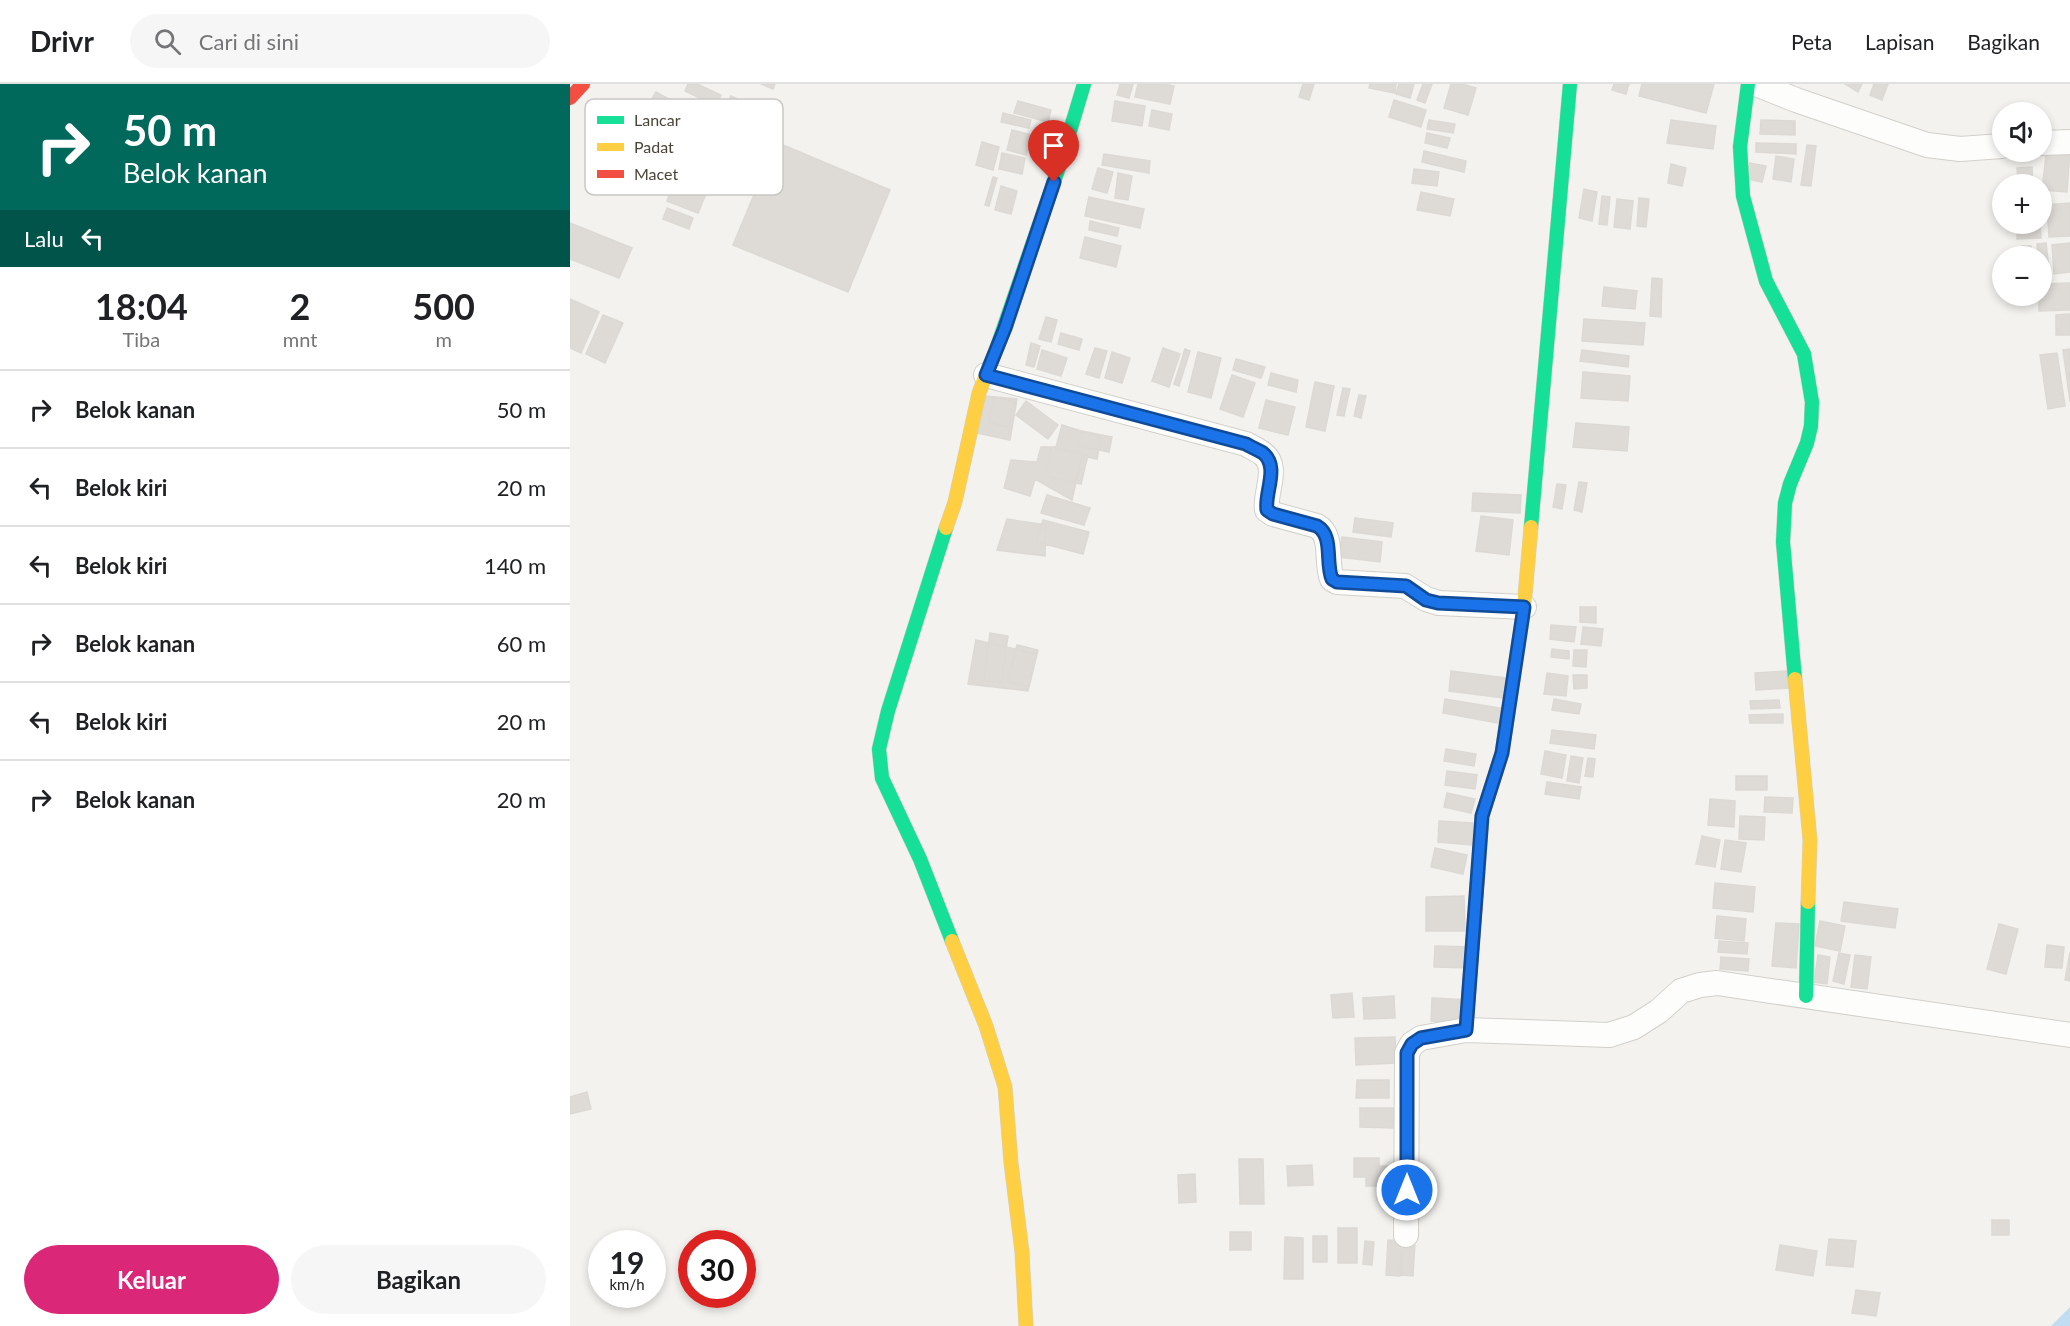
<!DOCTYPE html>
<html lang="id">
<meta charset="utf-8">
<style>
:root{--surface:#fff;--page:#f6f6f6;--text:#202124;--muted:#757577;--line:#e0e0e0;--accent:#db2777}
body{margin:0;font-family:Lato,sans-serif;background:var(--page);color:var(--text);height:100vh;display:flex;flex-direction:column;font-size:22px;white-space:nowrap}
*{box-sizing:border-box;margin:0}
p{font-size:20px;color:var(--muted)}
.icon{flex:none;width:33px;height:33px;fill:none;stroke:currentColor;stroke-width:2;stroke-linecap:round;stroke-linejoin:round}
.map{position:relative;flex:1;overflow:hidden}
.sheet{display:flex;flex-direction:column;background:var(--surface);width:570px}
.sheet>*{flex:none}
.top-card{background:#00695c;color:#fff;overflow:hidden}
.tools{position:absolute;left:1422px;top:18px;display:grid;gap:12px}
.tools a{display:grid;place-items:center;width:60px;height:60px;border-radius:50%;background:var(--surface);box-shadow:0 3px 9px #0003;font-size:30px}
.speed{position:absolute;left:18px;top:1146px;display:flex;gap:12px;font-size:30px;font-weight:700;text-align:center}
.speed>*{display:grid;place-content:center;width:78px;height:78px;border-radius:50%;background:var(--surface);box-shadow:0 3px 9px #0003;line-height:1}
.speed small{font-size:15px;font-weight:400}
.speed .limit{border:9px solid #d22;background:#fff;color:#111}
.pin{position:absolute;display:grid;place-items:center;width:51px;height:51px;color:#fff;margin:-62px -26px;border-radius:50% 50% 50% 0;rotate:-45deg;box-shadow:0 0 6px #0007}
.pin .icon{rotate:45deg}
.me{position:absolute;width:66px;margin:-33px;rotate:0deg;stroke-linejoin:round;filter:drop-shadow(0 0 4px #0008)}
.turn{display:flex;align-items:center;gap:21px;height:126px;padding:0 24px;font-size:27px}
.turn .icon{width:78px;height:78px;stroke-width:2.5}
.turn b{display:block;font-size:42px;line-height:51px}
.then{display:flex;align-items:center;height:57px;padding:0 24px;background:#0003;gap:12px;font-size:22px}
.eta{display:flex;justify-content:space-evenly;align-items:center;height:102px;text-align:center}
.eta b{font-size:36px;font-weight:700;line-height:42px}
.cta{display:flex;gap:12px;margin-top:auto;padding:12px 24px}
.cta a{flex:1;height:69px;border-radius:36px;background:var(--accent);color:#fff;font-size:24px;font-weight:700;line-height:69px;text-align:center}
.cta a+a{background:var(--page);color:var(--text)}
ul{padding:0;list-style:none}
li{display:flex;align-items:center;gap:18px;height:78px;padding:0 24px;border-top:2px solid var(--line)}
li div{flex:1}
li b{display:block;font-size:22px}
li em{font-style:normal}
header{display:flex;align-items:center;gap:36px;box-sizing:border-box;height:84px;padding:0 30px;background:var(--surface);border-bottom:2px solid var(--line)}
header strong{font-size:28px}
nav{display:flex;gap:33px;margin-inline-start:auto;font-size:21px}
.search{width:420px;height:54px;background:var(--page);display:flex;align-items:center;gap:15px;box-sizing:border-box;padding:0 21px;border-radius:33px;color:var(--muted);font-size:22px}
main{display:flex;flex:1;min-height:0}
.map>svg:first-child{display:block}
.water{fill:#c0ddf1}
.building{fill:#dedbd6;stroke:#dcd9d4;stroke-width:1.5}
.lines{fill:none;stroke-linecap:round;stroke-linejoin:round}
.street-casing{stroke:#d2d0cb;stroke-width:26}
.fast-casing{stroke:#d3cfc5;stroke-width:15}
.slow-casing{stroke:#d3cfc5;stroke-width:15}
.jam-casing{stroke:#d3cfc5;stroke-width:15}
.street{stroke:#fdfdfc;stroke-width:24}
.fast{stroke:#16e098;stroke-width:14}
.slow{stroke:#ffcf43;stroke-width:14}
.jam{stroke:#f24e42;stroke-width:14}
.route-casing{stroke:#114b97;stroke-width:15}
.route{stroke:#1a73e8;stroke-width:10}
.key{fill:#fff;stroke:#c9c7c4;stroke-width:1.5}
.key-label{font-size:16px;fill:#4b4439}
</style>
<header>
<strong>Drivr</strong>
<div class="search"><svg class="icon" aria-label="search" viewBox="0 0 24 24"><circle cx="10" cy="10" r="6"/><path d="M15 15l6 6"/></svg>Cari di sini</div>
<nav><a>Peta</a><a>Lapisan</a><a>Bagikan</a></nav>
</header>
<main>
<section class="sheet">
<div class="top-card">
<div class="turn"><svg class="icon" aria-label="right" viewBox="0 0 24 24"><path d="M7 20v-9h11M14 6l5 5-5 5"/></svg><div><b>50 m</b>Belok kanan</div></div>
<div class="then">Lalu<svg class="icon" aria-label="left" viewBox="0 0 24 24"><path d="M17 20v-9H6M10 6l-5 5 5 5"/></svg></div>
</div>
<div class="eta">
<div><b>18:04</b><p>Tiba</p></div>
<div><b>2</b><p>mnt</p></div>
<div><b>500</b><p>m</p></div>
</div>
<ul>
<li><svg class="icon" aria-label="right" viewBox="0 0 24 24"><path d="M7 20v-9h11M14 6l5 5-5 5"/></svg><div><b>Belok kanan</b></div><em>50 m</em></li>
<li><svg class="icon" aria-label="left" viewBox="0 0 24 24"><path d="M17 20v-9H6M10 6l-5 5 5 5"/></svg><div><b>Belok kiri</b></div><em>20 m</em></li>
<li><svg class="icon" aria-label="left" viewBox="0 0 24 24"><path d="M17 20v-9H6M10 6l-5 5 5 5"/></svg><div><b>Belok kiri</b></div><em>140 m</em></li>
<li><svg class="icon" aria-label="right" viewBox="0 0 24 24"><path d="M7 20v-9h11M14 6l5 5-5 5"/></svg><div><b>Belok kanan</b></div><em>60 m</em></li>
<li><svg class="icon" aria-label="left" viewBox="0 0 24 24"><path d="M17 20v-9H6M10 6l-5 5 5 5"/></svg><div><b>Belok kiri</b></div><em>20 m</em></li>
<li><svg class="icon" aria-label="right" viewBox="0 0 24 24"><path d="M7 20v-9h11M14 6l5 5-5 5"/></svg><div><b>Belok kanan</b></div><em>20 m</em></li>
</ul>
<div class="cta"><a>Keluar</a><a>Bagikan</a></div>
</section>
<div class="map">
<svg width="1500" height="1242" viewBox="0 0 1500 1242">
<rect width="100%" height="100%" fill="#f4f2ee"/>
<!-- water -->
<path class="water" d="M 1500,1223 L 1500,1242 L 1481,1242 Z"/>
<!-- building -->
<path class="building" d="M 118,0 L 127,0 L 151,11 L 146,22 L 115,7 Z
M 191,0 L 205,0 L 203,5 Z
M 550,0 L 563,0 L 559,14 L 547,11 Z
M 568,0 L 593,0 L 604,2 L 600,20 L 565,13 Z
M 733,0 L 744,0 L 739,16 L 729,13 Z
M 800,0 L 826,0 L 825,9 L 799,4 Z
M 829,0 L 844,0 L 840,14 L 826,10 Z
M 853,0 L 862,0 L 855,19 L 847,16 Z
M 881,0 L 892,0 L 906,4 L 898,31 L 874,24 Z
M 1044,0 L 1059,0 L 1056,10 L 1042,6 Z
M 1072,0 L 1144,0 L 1136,29 L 1069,12 Z
M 1275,0 L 1292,0 L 1288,8 Z
M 1304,0 L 1318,0 L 1312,16 L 1300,11 Z
M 86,8 L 124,29 L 115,46 L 76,25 Z
M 161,12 L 208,34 L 201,49 L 153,26 Z
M 824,16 L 856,26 L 851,43 L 819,33 Z
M 448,17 L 481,26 L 478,38 L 444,29 Z
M 545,17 L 575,22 L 572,42 L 542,37 Z
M 582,26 L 602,30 L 599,46 L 579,42 Z
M 433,29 L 461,36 L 459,44 L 431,38 Z
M 859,36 L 885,40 L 883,49 L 857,45 Z
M 1101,36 L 1146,42 L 1143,65 L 1097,59 Z
M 1191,36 L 1225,37 L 1225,51 L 1190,50 Z
M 442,46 L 462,51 L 456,71 L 437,66 Z
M 857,49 L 880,54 L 877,64 L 855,59 Z
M 206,58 L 320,106 L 278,208 L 163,161 Z
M 412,58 L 429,63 L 423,86 L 406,81 Z
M 1186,59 L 1226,60 L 1226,70 L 1186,68 Z
M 1237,61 L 1246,62 L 1241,102 L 1231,101 Z
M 1477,62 L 1500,64 L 1497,108 L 1472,106 Z
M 854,67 L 896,77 L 894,88 L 852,78 Z
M 432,69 L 455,74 L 452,90 L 429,85 Z
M 534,70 L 580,77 L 579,89 L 532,81 Z
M 1206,72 L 1224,75 L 1221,98 L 1203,95 Z
M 1180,79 L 1196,82 L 1192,98 L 1177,95 Z
M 1101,80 L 1116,84 L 1112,102 L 1098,99 Z
M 1462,83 L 1463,100 L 1448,100 L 1447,84 Z
M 528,84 L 543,88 L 537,109 L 522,105 Z
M 844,85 L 869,88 L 867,102 L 842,99 Z
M 548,89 L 562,92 L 558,116 L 545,114 Z
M 423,93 L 427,94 L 419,122 L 415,121 Z
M 104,97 L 136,110 L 128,129 L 97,117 Z
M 431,102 L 447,107 L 441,130 L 425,126 Z
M 1014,105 L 1027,108 L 1022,137 L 1009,134 Z
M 851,108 L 884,115 L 880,132 L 847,126 Z
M 1032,112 L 1040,113 L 1037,141 L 1029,140 Z
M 519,113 L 574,125 L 570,144 L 515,132 Z
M 1069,114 L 1079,115 L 1076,143 L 1067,142 Z
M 1047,115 L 1063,117 L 1060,145 L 1044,143 Z
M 1500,119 L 1500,152 L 1479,153 L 1477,121 Z
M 97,124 L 123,134 L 119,145 L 93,135 Z
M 520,137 L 549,144 L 547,152 L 519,146 Z
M 0,139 L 62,164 L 49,194 L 0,175 Z
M 1447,140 L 1470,140 L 1471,154 L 1447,155 Z
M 515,153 L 551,162 L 546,183 L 510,174 Z
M 1476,159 L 1480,193 L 1472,194 L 1472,172 L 1468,172 L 1467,160 Z
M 1500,159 L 1500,188 L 1484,190 L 1482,161 Z
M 1452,162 L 1461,162 L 1461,172 L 1452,172 Z
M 1082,194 L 1092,195 L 1091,233 L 1080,232 Z
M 1500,199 L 1500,226 L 1469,227 L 1469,212 L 1472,212 L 1472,200 Z
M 1034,203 L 1067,207 L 1065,225 L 1032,222 Z
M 0,215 L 29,228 L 11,269 L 0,264 Z
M 1500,230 L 1500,251 L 1486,251 L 1486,231 Z
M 33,231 L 53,239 L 35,279 L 16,270 Z
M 476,233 L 487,236 L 481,258 L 469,255 Z
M 1014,235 L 1075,239 L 1073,261 L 1012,257 Z
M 491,249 L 512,255 L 509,266 L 488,260 Z
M 461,259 L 470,262 L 464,283 L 456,281 Z
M 525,264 L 537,267 L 529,294 L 516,290 Z
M 593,264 L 610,270 L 599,303 L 582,297 Z
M 615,265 L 620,267 L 609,302 L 604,300 Z
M 1500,265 L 1500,318 L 1493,266 Z
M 472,266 L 497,274 L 491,292 L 467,285 Z
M 1012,266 L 1059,272 L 1058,283 L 1010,277 Z
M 542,268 L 560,274 L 552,299 L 535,294 Z
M 628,268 L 651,274 L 641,314 L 618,308 Z
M 1487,269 L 1495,322 L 1478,325 L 1470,271 Z
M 666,275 L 695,283 L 691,294 L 663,286 Z
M 1013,288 L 1060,292 L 1058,317 L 1011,314 Z
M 701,289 L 728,296 L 726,308 L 698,301 Z
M 662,291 L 685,299 L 673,333 L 650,325 Z
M 745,298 L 764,302 L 755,347 L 736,343 Z
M 773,304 L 780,305 L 774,332 L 767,331 Z
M 789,311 L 796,312 L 791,334 L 784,332 Z
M 415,312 L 447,315 L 440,356 L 407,349 Z
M 424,313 L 445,318 L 438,343 L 418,338 Z
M 696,316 L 725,323 L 718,351 L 689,344 Z
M 456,317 L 488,341 L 478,355 L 446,331 Z
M 1006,339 L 1059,343 L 1057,367 L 1003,363 Z
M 492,341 L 531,353 L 527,375 L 512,372 L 502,416 L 465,395 L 460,412 L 434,404 L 441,376 L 467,378 L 471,363 L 486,363 Z
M 512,347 L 542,353 L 539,368 L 509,362 Z
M 481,363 L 518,371 L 511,400 L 475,392 Z
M 1009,398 L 1017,399 L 1012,428 L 1004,426 Z
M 987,400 L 996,401 L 992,425 L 983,423 Z
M 903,409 L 951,411 L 950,429 L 902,427 Z
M 477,411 L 520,424 L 514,441 L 471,429 Z
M 911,432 L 943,436 L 939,471 L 906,467 Z
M 785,434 L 823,439 L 821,453 L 783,448 Z
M 437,435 L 476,441 L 475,472 L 427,466 Z
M 473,436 L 519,448 L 513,470 L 467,458 Z
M 772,453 L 812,458 L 810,478 L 769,473 Z
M 1010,523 L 1026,523 L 1026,539 L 1010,538 Z
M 981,541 L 1006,543 L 1004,558 L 980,555 Z
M 1013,543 L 1033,545 L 1031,562 L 1011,560 Z
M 420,549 L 438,552 L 431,599 L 414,596 Z
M 406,556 L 466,570 L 458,607 L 398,600 Z
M 447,561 L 468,566 L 459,603 L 438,598 Z
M 982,565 L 999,567 L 999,575 L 981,573 Z
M 1004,566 L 1017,566 L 1016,583 L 1003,582 Z
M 881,587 L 936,594 L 934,614 L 879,607 Z
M 1217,587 L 1218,604 L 1186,606 L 1185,589 Z
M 977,589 L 998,592 L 996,612 L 974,610 Z
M 1003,591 L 1017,591 L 1017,604 L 1004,605 Z
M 875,615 L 936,625 L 934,640 L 873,629 Z
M 984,615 L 1011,620 L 1009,630 L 982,626 Z
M 1209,616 L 1210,624 L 1181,625 L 1180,617 Z
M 1213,630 L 1213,639 L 1180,639 L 1179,631 Z
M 982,646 L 1026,651 L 1024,665 L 980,659 Z
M 876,665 L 906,670 L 904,682 L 874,677 Z
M 975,667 L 996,671 L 992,694 L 971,690 Z
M 1001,672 L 1013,674 L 1009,699 L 997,697 Z
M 1018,674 L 1025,675 L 1023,693 L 1015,692 Z
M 877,687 L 907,691 L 905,705 L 875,701 Z
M 1166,692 L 1197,692 L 1197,706 L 1166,706 Z
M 977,698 L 1011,703 L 1009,715 L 975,710 Z
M 877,709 L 905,715 L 901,729 L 874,723 Z
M 1195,713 L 1223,714 L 1222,729 L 1194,728 Z
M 1140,715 L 1165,717 L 1164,743 L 1138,741 Z
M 1170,732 L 1195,733 L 1194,756 L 1169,755 Z
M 869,737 L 903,739 L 902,761 L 868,758 Z
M 1132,752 L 1150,756 L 1145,783 L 1126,780 Z
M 1155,756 L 1176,759 L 1171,788 L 1151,785 Z
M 865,764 L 897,771 L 893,790 L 861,783 Z
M 1145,799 L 1185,803 L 1183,828 L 1143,824 Z
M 894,812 L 895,847 L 856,847 L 856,813 Z
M 1274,818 L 1328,825 L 1325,844 L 1271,837 Z
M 1147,832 L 1176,835 L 1174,857 L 1145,854 Z
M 1250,837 L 1275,842 L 1270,867 L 1245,862 Z
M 1206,839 L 1229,840 L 1226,884 L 1202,882 Z
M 1429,840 L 1448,845 L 1436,890 L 1417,885 Z
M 1149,857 L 1178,859 L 1177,870 L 1148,868 Z
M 1477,861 L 1494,863 L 1492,884 L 1475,883 Z
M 865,862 L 902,863 L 902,884 L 864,883 Z
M 1500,868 L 1500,897 L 1495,896 Z
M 1269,869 L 1280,871 L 1274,900 L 1263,897 Z
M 1248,871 L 1260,873 L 1257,900 L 1244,898 Z
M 1285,871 L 1301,873 L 1297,905 L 1281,903 Z
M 1151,873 L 1179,875 L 1178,887 L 1150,885 Z
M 782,909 L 784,933 L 763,934 L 761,911 Z
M 824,912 L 825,934 L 794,935 L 793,914 Z
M 862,914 L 901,916 L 900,940 L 861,937 Z
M 825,953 L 826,979 L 786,981 L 785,954 Z
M 787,996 L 819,996 L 819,1014 L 786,1014 Z
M 17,1008 L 21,1025 L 0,1030 L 0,1013 Z
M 790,1024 L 824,1024 L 823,1044 L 790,1043 Z
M 784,1074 L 809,1074 L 809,1082 L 831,1082 L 831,1102 L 796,1102 L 796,1093 L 784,1093 Z
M 669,1075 L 693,1075 L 694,1120 L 670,1120 Z
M 742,1081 L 743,1101 L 718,1102 L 717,1082 Z
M 625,1090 L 626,1118 L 609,1119 L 608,1091 Z
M 1422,1136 L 1439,1136 L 1439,1151 L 1422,1151 Z
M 768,1144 L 787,1144 L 787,1179 L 768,1179 Z
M 660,1148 L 681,1148 L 681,1166 L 660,1166 Z
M 743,1152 L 757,1152 L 757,1178 L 743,1178 Z
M 715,1153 L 733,1154 L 733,1195 L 714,1195 Z
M 1259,1155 L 1286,1157 L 1283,1183 L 1256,1181 Z
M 818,1156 L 831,1157 L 830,1192 L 816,1191 Z
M 833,1156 L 845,1157 L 843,1192 L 831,1191 Z
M 795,1157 L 804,1158 L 802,1181 L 793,1180 Z
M 1210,1161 L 1247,1167 L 1243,1192 L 1206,1186 Z
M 1286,1206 L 1310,1209 L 1306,1232 L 1282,1229 Z"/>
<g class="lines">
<!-- street casing -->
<g class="street-casing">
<path id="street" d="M 1186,0 L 1226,16 L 1357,61 L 1390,65 L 1432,62
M 1472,59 L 1500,58
M 416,291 L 676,360 C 681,363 688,366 693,370 C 710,383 694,409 697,426 L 703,430 L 747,442 C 764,452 755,478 762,495 L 767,498 L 835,502 L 856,515 L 869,519 L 954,523
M 836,1151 L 837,969 L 842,960 L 851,954 L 896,946 L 1039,951 L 1064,943 L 1089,927 L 1111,907 L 1130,901 L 1147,899 L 1500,951"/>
</g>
<!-- fast casing -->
<g class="fast-casing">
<path id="fast" d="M 1178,0 L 1170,63 L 1173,112 L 1196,197 L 1234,270 L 1242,318 L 1241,342 L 1237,359 L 1220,400 L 1215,419 L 1213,458 L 1225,595
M 427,263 L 491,77 L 514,0
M 961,443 L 1000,0
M 376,444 L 318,627 L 309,665 L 312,694 L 350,775 L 382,857
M 1236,912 L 1238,818"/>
</g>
<!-- slow casing -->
<g class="slow-casing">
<path id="slow" d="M 376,444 L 385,418 L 409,309 L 427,263
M 1225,595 L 1240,756 L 1238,818
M 908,789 L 912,732 L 932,669 L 954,523 L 961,443
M 382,857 L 416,942 L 435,1003 L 441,1079 L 452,1168 L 456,1242"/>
</g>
<!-- jam casing -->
<g class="jam-casing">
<path id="jam" d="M 0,14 L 13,0
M 896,946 L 908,789"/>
</g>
<!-- street -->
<use href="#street" class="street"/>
<!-- fast -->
<use href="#fast" class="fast"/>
<!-- slow -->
<use href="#slow" class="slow"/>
<!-- jam -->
<use href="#jam" class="jam"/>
</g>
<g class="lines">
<!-- route casing -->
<g class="route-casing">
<path id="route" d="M 484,98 L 435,244 L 416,291 L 676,360 C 681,363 688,366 693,369 C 710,383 694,409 697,426 L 703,430 L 747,442 C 764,452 755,478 762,495 L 767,498 L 836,502 L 856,516 L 868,519 L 954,523 L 932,669 L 912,732 L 896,946 L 851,954 L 842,960 L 837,969 L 837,1106"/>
</g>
<!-- route -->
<use href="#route" class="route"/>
</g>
<!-- legend -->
<rect x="15" y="15" width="198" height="96" rx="9" class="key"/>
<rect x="27" y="32" width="27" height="8" fill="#16e098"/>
<rect x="27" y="59" width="27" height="8" fill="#ffcf43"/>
<rect x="27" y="86" width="27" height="8" fill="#f24e42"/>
<g class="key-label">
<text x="64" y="42">Lancar</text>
<text x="64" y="69">Padat</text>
<text x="64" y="96">Macet</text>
</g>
</svg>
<div class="tools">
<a><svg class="icon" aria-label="sound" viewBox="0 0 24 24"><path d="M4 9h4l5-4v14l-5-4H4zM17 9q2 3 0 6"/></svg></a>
<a>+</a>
<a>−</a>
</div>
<div class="speed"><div>19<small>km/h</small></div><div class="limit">30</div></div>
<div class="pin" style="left:484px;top:98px;background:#d93025"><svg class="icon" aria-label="arrive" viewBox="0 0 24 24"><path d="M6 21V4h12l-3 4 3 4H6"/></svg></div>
<svg class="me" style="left:837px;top:1106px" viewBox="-20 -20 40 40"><circle r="17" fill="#1a73e8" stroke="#fff" stroke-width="3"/><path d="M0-11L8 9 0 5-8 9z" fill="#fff"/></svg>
</div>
</main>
